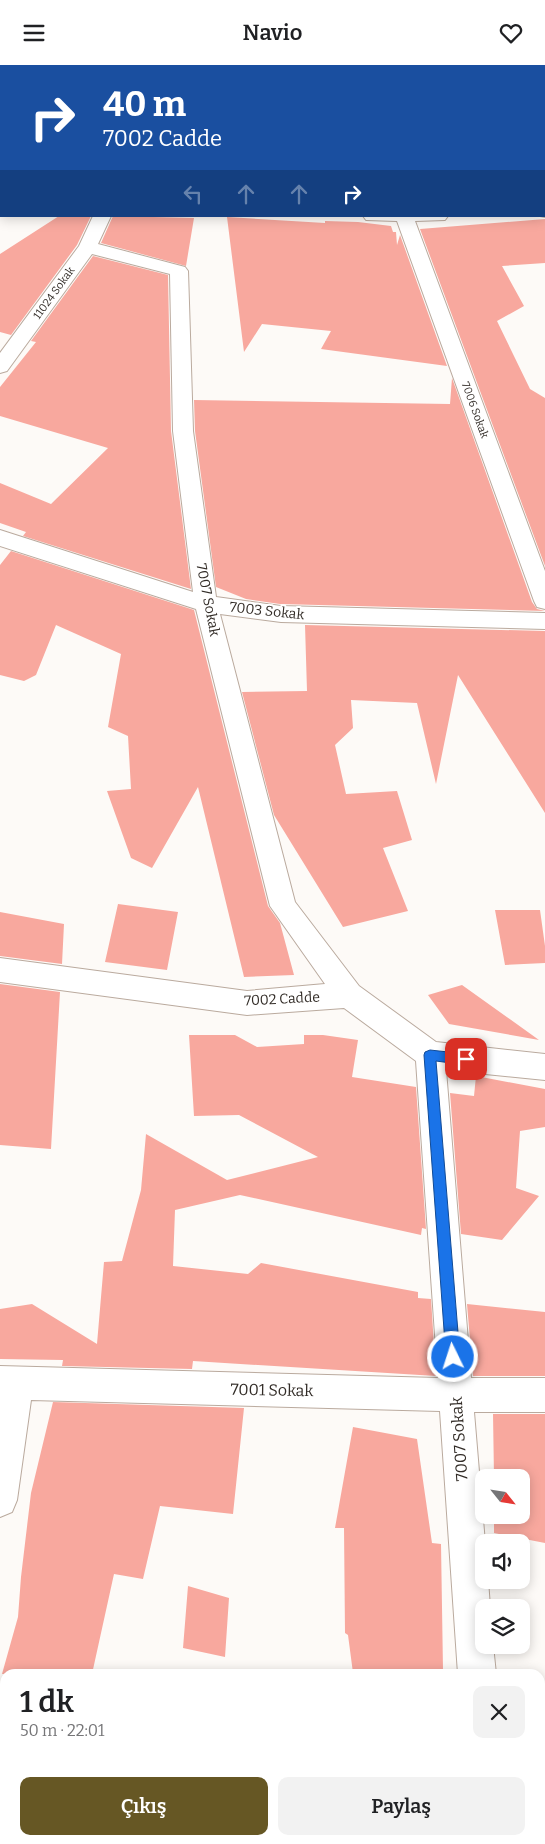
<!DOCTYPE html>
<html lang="tr">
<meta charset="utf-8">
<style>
:root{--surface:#fff;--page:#f2f2f2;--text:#202124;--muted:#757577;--accent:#665724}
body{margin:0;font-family:Bitter,serif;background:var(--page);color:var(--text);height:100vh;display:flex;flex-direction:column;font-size:19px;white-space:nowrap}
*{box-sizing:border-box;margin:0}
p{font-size:16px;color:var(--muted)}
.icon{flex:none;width:28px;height:28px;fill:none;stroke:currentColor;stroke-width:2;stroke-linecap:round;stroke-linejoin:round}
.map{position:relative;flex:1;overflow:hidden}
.panel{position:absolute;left:0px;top:1604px;width:545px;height:176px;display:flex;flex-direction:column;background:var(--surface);border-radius:15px 15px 0 0;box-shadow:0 2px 12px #0003}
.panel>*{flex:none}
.hud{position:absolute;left:0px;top:0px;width:545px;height:152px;box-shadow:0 2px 12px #0003;background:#1a4fa0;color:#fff;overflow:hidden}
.needle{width:32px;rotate:120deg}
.buttons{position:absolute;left:475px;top:1404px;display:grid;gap:10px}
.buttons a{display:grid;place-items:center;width:55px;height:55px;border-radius:10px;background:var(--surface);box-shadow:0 2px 12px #0003;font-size:25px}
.pin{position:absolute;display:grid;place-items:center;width:42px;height:42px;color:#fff;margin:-21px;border-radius:10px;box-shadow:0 2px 8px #0006}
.me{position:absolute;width:55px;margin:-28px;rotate:356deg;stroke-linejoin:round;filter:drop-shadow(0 0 4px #0008)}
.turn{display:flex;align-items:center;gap:18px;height:105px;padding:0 20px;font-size:22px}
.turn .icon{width:65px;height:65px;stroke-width:2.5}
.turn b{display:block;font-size:35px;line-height:42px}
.lanes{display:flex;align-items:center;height:48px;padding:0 20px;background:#0003;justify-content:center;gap:25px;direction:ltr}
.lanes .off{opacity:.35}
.round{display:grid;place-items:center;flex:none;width:52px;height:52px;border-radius:10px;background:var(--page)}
.overview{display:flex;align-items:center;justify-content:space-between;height:85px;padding:0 20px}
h1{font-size:30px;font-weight:600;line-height:38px}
.cta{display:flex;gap:10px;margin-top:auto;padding:10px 20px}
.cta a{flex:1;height:58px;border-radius:10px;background:var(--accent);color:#fff;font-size:20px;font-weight:600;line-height:58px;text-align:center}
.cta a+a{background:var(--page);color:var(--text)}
header{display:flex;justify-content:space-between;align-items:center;height:65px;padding:0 20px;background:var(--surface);font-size:22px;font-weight:600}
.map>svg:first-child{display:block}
.building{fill:#f8a89e}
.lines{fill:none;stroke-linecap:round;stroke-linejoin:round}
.minor-casing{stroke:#baaa9e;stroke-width:2}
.minor{fill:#fff;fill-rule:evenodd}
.route{fill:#1a73e8;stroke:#114b97}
.labels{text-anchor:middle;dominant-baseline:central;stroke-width:4;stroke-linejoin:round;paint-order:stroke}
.far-street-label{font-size:11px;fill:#322c27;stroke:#fff}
.street-label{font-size:14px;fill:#322c27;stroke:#fff}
.near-street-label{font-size:16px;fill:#322c27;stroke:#fff}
</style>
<header><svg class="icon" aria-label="menu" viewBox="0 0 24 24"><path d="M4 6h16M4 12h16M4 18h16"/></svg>Navio<svg class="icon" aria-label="heart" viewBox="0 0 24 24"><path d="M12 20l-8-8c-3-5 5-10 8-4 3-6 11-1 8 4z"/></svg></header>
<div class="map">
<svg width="545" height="1779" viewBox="0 0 545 1779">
<rect width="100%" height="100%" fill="#fdfaf7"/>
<!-- building -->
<path class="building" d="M 59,151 L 91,151 L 77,180 L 11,270 L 0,267 L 0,189 Z
M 113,151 L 194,153 L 186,201 L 101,178 Z
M 227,152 L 325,158 L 325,156 L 358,157 L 391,161 L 393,167 L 396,167 L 397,180 L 400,170 L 447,301 L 321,284 L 331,266 L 262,259 L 244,287 Z
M 545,154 L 545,198 L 502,201 L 524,241 L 497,256 L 530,324 L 545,333 L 545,501 L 420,164 Z
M 93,191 L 168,210 L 171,366 L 191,524 L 23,471 L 26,467 L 0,458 L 0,418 L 51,439 L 108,383 L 0,351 L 0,322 L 36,277 L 31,276 Z
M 452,313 L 532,537 L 537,544 L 545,546 L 280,539 L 246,534 L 216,522 L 195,366 L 194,335 L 450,339 Z
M 11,486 L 194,545 L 268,841 L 280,858 L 294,910 L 244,912 L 198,722 L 152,803 L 131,793 L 107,726 L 131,724 L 128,671 L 108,662 L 121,589 L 56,560 L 36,610 L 24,616 L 0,610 L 0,500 Z
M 305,560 L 545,566 L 545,748 L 458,610 L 436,719 L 417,638 L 351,635 L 353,663 L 335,680 L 346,729 L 397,726 L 412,775 L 383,783 L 408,846 L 343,862 L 274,750 L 242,627 L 307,626 Z
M 118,839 L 178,847 L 167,905 L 105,897 Z
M 495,845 L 540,845 L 545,881 L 545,898 L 505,900 Z
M 0,847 L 64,859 L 62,899 L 0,891 Z
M 0,919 L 60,927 L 51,1084 L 0,1080 Z
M 462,920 L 539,975 L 449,959 L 428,930 Z
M 189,970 L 235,970 L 257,982 L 304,979 L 304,970 L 323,970 L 358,975 L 352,1012 L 416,1022 L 426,1164 L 422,1163 L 421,1170 L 240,1130 L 175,1145 L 173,1201 L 248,1209 L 261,1198 L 418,1227 L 418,1233 L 431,1234 L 436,1311 L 193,1296 L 192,1304 L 62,1301 L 63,1295 L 0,1294 L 0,1244 L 32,1239 L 97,1279 L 104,1197 L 122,1196 L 141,1125 L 146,1069 L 227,1115 L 318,1092 L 239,1050 L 194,1051 Z
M 476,1011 L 545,1024 L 545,1062 L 520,1066 L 516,1123 L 539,1131 L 502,1175 L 461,1169 L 450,1028 L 474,1031 Z
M 467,1239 L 545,1247 L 545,1311 L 473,1311 Z
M 53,1337 L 244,1343 L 233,1449 L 160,1441 L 143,1514 L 114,1509 L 92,1609 L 2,1609 L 18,1552 L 21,1512 L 31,1428 Z
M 493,1349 L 545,1349 L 545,1478 L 494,1468 L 494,1450 L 521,1450 L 521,1412 L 494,1412 Z
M 353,1362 L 417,1374 L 432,1478 L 441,1479 L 443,1605 L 353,1608 L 348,1570 L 345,1568 L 344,1463 L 335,1463 Z
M 188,1521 L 229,1533 L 225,1592 L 183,1583 Z"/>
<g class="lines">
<!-- minor casing -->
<g class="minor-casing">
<path id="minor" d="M 124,0 L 140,0 L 140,1 L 124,1 Z
M 342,0 L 358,0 L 358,1 L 342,1 Z
M 0,93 L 1,93 L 1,105 L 0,105 Z
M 544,142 L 545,142 L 545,152 L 540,151 L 544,151 Z
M 93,151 L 111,151 L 98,179 L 185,202 L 188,206 L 193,366 L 216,532 L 281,541 L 545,548 L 545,564 L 281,557 L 220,549 L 295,837 L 359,921 L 436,977 L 545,989 L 545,1015 L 446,1005 L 471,1313 L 545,1313 L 545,1347 L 474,1347 L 485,1478 L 484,1515 L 488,1515 L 490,1542 L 484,1542 L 484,1580 L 493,1580 L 496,1609 L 458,1609 L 440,1346 L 31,1335 L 17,1435 L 12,1447 L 0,1452 L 0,1301 L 438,1313 L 416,996 L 344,943 L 247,950 L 0,917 L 0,893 L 247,926 L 325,919 L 270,841 L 196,544 L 0,481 L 0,465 L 193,527 L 173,366 L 170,209 L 92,189 L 7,306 L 0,308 L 0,288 L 79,181 Z
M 363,151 L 448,151 L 445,155 L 415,156 L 545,506 L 545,544 L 537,542 L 534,536 L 397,156 L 366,155 Z
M 464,1775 L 504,1775 L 505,1779 L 465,1779 Z"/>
</g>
<!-- minor -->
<use href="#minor" class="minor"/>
</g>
<!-- route -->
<path class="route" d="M 430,985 L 466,989 L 470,990 L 472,994 L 470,998 L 466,1000 L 436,996 L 460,1292 L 458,1297 L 453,1299 L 448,1297 L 446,1292 L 424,990 L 425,987 Z"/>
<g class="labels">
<!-- far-street labels -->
<g class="far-street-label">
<text transform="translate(54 228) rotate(-54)">11024 Sokak</text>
<text transform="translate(475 345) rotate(70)">7006 Sokak</text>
</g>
<!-- street labels -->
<g class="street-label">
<text transform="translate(208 535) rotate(79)">7007 Sokak</text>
<text transform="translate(267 546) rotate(6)">7003 Sokak</text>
<text transform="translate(282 934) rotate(-3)">7002 Cadde</text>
</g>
<!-- near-street labels -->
<g class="near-street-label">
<text transform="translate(272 1325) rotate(1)">7001 Sokak</text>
<text transform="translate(459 1374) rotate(-94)">7007 Sokak</text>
</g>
</g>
</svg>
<div class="buttons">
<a><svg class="needle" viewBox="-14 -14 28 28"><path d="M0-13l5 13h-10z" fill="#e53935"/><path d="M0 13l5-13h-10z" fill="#757577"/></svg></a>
<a><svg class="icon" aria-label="sound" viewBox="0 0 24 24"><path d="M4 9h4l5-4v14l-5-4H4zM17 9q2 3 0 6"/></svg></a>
<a><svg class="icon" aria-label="layers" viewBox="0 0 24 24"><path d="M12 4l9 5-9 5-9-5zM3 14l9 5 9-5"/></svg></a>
</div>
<div class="pin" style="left:466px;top:994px;background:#d93025"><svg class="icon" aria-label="arrive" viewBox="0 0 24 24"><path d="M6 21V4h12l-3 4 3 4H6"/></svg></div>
<svg class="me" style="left:453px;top:1292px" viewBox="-20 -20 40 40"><circle r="17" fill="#1a73e8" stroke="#fff" stroke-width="3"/><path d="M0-11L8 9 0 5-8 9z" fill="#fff"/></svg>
<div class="hud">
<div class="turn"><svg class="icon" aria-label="right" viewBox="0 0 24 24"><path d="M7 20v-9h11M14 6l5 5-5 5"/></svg><div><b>40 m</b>7002 Cadde</div></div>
<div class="lanes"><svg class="icon off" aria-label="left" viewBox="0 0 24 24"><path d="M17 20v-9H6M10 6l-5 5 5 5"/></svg><svg class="icon off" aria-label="ahead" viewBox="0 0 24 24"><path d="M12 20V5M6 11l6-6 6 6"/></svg><svg class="icon off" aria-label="ahead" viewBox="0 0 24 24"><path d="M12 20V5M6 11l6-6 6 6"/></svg><svg class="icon" aria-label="right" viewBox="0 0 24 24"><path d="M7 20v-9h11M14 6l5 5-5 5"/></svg></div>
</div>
<section class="panel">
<div class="overview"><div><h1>1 dk</h1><p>50 m · 22:01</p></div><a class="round"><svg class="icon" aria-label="close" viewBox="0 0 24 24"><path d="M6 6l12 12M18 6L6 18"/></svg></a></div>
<div class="cta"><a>Çıkış</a><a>Paylaş</a></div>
</section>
</div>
